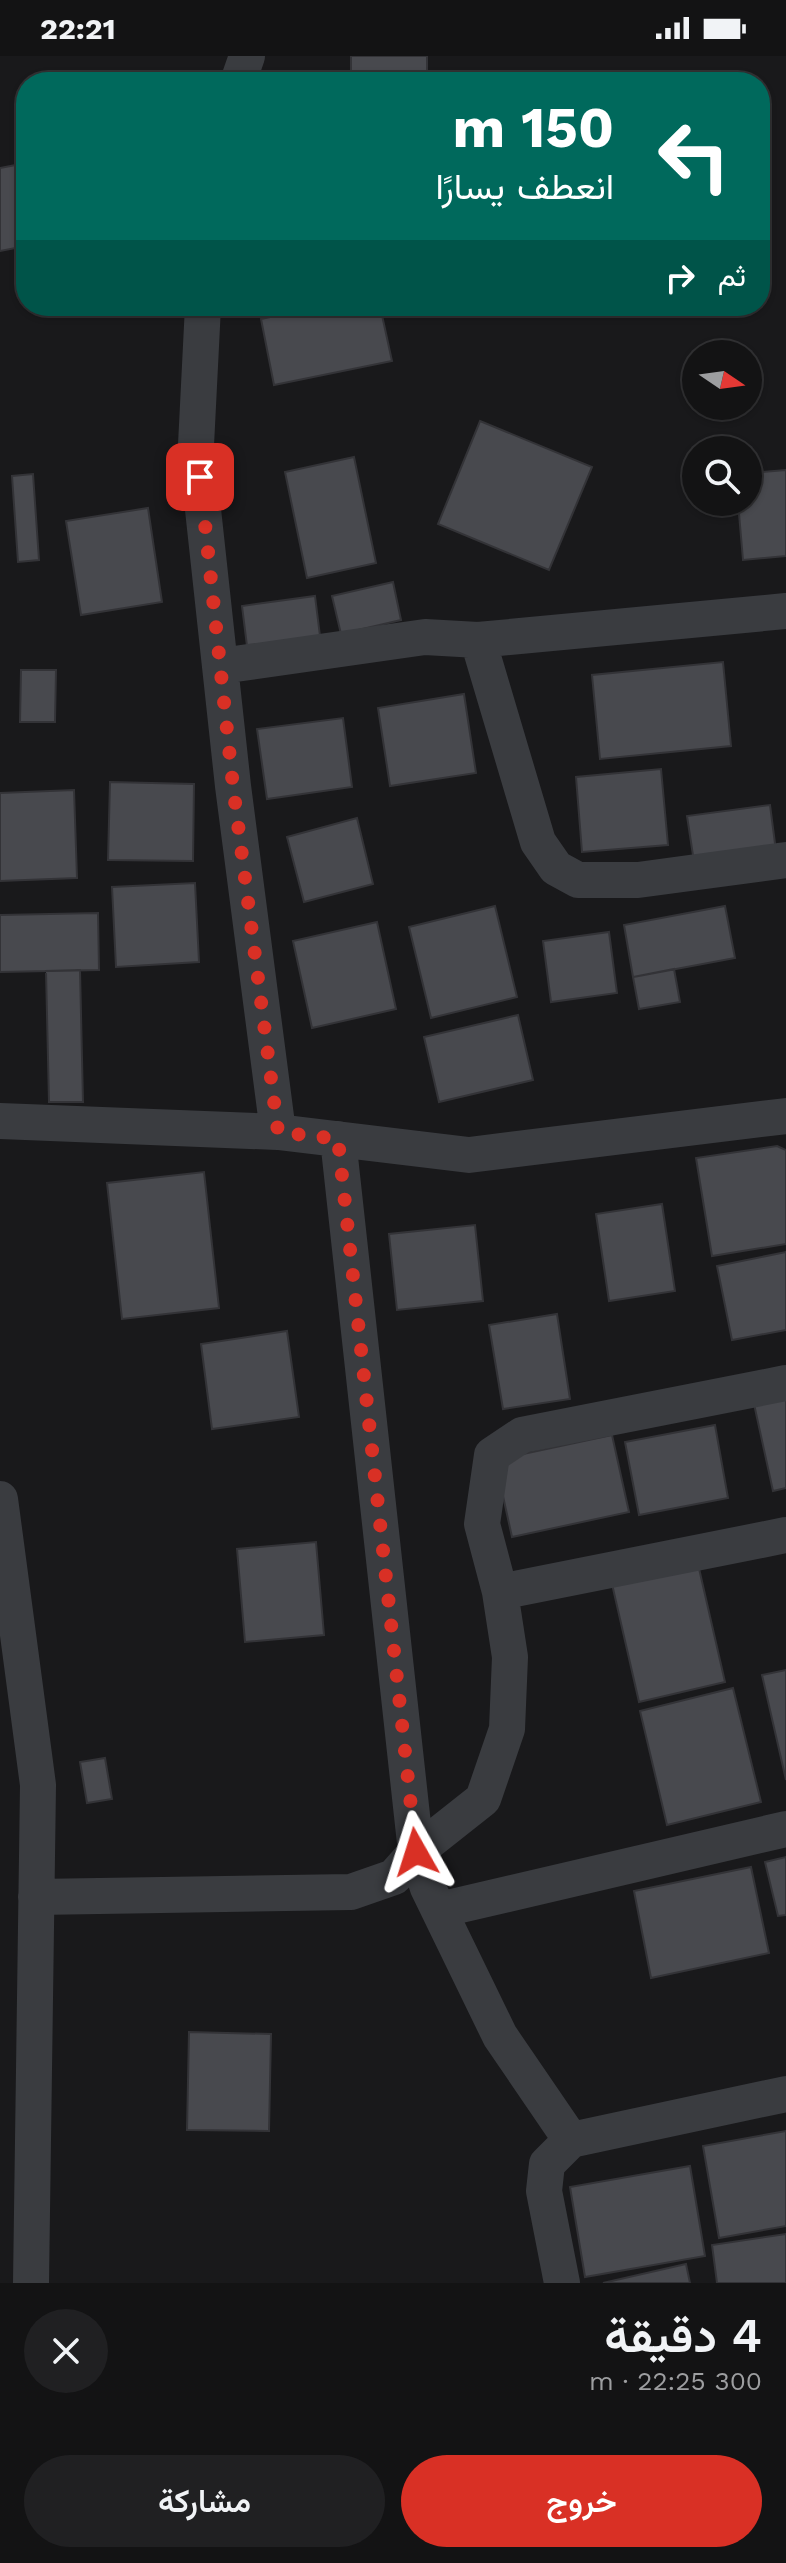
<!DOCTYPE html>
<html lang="ar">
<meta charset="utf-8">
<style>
:root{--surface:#131314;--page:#202022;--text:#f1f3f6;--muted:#9d9ea0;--line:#323234;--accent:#d93025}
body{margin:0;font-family:"Work Sans",Vazirmatn,sans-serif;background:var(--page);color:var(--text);direction:rtl;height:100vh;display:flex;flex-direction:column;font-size:30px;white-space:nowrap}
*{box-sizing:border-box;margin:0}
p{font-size:26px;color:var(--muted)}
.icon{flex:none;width:44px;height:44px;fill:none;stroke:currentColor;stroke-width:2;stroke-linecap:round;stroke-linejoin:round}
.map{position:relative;height:2227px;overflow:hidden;direction:ltr}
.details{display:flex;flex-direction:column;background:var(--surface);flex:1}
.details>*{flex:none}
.banner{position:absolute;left:16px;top:16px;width:754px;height:244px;border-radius:32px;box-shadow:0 2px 6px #0004,0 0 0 2px var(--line);direction:rtl;background:#00695c;color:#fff;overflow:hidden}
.needle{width:52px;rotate:103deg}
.fabs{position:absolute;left:682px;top:284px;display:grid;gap:16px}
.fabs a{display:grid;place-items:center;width:80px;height:80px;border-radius:50%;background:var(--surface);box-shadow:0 2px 6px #0004,0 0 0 2px var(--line);font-size:40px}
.pin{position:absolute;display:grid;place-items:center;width:68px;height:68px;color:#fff;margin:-34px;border-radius:16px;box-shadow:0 4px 12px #0006}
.me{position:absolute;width:88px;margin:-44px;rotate:354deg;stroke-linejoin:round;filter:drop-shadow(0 0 6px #0008)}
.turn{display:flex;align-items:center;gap:28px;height:168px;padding:0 24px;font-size:36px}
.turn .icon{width:104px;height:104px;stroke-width:2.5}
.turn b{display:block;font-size:56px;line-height:68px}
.then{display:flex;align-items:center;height:76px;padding:0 24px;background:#0003;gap:16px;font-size:30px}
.round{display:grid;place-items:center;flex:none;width:84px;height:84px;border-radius:42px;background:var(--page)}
.summary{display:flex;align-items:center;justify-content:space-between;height:136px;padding:0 24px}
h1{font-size:48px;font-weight:600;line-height:60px}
.cta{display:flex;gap:16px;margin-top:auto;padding:16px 24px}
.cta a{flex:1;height:92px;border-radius:48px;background:var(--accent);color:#fff;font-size:32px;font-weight:600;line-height:92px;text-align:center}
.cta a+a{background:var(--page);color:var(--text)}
.status{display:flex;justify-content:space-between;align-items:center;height:56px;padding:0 40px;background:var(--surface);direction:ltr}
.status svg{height:22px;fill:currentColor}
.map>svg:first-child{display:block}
.building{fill:#48494e;stroke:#333337;stroke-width:2}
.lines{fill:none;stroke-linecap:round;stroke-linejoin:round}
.minor{stroke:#3a3c40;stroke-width:36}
.route{stroke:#d93025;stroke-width:14;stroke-dasharray:0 25.2}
</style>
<div class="status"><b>22:21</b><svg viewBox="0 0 49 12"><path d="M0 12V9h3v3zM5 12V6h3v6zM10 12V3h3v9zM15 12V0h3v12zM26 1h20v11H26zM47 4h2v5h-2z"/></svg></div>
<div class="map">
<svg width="786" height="2227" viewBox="0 0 786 2227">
<rect width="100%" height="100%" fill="#19191b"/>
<!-- building -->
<path class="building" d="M 351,0 L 427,0 L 427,26 L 351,26 Z
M 26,107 L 26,190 L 0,195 L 0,112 Z
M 321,250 L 380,250 L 392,305 L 274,329 L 261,263 Z
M 480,365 L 592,411 L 549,514 L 438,468 Z
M 354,401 L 376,507 L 307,522 L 285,416 Z
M 786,414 L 786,500 L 743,504 L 738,446 L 748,446 L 748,417 Z
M 33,418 L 39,504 L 18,506 L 12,420 Z
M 148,452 L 162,546 L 81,559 L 66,465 Z
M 393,526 L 401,564 L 341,578 L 332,540 Z
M 315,540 L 320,580 L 247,590 L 242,550 Z
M 723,606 L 731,690 L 600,703 L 592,619 Z
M 21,614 L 56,614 L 55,666 L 20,666 Z
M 464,638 L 476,717 L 390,730 L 378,652 Z
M 343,662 L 352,731 L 267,743 L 257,673 Z
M 661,713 L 668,789 L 582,796 L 576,721 Z
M 110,726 L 194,728 L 193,805 L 108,804 Z
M 74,734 L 77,822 L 0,825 L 0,737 Z
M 770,749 L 776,795 L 694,806 L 687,760 Z
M 357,762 L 373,828 L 304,846 L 287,781 Z
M 195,827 L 199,906 L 116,911 L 112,831 Z
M 495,850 L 517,941 L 431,962 L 409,871 Z
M 725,850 L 735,902 L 633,921 L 624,869 Z
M 98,857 L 99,914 L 0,916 L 0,859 Z
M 377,866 L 396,953 L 312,972 L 293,885 Z
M 609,876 L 617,937 L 551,946 L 543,885 Z
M 674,913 L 680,946 L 639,953 L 633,921 Z
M 80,914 L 83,1046 L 49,1046 L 46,915 Z
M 518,959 L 533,1024 L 439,1046 L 424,981 Z
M 777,1090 L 786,1094 L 786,1188 L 712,1200 L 696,1102 Z
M 204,1116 L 219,1252 L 122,1263 L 107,1127 Z
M 662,1148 L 675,1235 L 609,1245 L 596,1158 Z
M 475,1169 L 483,1245 L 397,1254 L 389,1178 Z
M 786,1196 L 786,1274 L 732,1284 L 717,1210 Z
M 557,1258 L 570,1343 L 503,1353 L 489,1269 Z
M 287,1275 L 299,1361 L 212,1373 L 201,1288 Z
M 786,1341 L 786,1432 L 773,1435 L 754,1348 Z
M 715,1369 L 728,1442 L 639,1459 L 625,1386 Z
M 612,1379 L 629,1456 L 512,1481 L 495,1404 Z
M 316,1486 L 324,1579 L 245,1586 L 237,1493 Z
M 698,1508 L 725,1626 L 639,1646 L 612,1528 Z
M 786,1614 L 786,1724 L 762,1619 Z
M 733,1632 L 761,1746 L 667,1769 L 640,1655 Z
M 105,1702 L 112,1743 L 87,1747 L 80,1706 Z
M 786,1801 L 786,1859 L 778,1860 L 765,1806 Z
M 751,1811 L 769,1897 L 651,1922 L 634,1835 Z
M 189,1976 L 271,1978 L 269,2075 L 187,2074 Z
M 786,2075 L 786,2170 L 719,2182 L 703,2090 Z
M 690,2110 L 705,2200 L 585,2221 L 570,2131 Z
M 786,2178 L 786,2227 L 717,2227 L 712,2189 Z
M 686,2208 L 690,2227 L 603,2227 Z"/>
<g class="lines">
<!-- minor -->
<path class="minor" d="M 238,26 L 247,0
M 203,250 L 196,389 L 233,730 L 278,1076
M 478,584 L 538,786 L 556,812 L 578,824 L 638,824 L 786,804
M 221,610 L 425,581 L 478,584 L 786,555
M 0,1065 L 278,1076 L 469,1099 L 786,1060
M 0,1443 L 38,1729 L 31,2227
M 500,1536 L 786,1479
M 36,1841 L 351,1836 L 394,1821 L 416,1796 L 338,1083
M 439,1854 L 786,1773
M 571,2084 L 500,1980 L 428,1832 L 416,1796 L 483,1743 L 507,1673 L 510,1601 L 500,1536 L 482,1468 L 492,1399 L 522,1379 L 786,1327
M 562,2227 L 544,2135 L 547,2108 L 571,2084 L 786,2038"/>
</g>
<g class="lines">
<!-- route -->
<path class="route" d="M 200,421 L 233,730 L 278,1076 L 338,1083 L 416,1796"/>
</g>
</svg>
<div class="fabs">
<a><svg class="needle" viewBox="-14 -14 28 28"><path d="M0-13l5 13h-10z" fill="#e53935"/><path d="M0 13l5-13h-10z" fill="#9d9ea0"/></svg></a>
<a><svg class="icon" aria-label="search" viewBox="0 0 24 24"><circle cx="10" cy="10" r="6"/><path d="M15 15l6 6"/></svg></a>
</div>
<div class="pin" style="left:200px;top:421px;background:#d93025"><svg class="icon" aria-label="arrive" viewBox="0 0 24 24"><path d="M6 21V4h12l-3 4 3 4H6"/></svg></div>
<svg class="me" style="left:416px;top:1796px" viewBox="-20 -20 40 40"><path d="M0-17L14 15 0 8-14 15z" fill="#d93025" stroke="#fff" stroke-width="4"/></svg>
<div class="banner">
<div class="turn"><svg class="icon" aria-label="left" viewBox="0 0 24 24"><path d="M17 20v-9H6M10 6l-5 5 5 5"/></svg><div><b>150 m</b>انعطف يسارًا</div></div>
<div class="then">ثم<svg class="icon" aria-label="right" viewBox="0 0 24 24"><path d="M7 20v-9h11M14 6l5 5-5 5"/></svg></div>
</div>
</div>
<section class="details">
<div class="summary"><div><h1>4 دقيقة</h1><p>300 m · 22:25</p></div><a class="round"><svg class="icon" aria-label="close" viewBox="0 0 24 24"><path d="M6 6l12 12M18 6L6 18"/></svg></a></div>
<div class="cta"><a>خروج</a><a>مشاركة</a></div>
</section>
